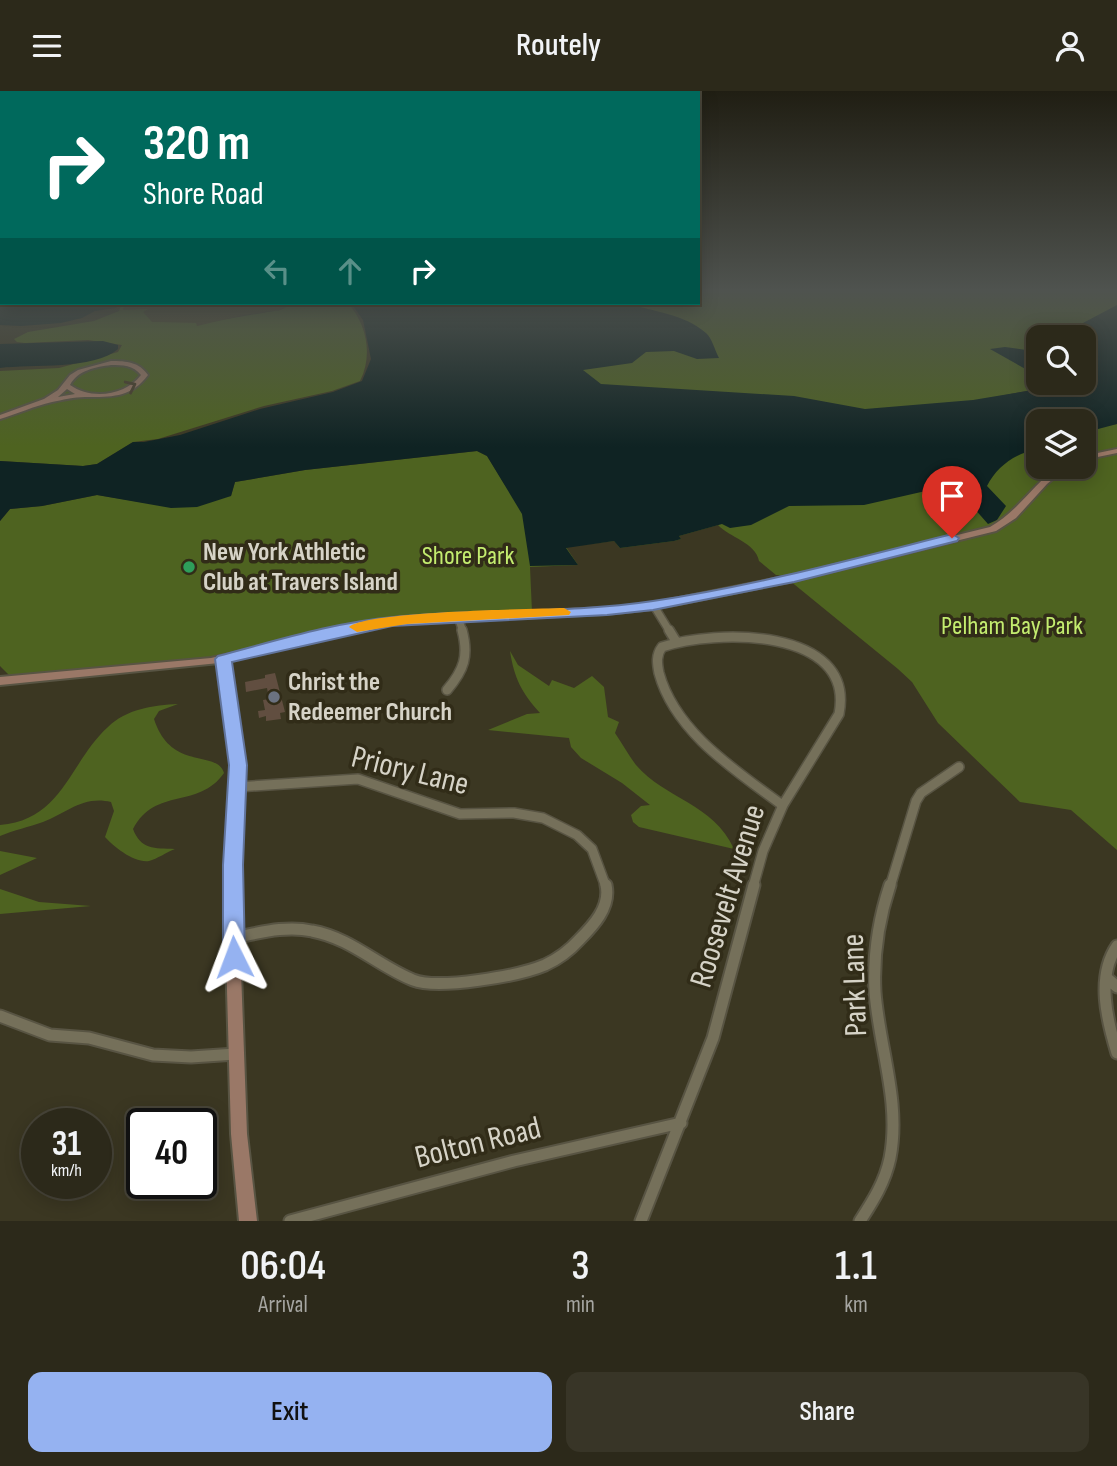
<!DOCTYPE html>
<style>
:root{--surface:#2c291a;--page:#383527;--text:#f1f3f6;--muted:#a6a6a2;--line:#484539;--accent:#95b2f1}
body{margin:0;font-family:"Sofia Sans Condensed",sans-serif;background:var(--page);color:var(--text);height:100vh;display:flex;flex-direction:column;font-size:26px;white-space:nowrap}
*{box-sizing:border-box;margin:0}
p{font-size:23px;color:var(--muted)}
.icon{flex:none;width:38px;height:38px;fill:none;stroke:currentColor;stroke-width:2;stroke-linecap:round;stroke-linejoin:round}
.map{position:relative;height:1130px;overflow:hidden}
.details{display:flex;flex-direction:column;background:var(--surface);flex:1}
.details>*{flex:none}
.guide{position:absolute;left:0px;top:0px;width:700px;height:214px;box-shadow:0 4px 18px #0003,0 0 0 2px var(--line);background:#00695c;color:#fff;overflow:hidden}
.buttons{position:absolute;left:1026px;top:234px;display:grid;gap:14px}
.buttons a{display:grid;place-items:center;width:70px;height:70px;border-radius:14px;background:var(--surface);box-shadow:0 4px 18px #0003,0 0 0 2px var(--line);font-size:35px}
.speed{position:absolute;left:21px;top:1017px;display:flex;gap:14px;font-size:35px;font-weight:700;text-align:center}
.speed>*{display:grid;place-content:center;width:91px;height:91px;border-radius:50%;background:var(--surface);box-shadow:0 4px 18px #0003,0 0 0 2px var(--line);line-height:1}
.speed small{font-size:18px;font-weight:400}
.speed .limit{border:4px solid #111;border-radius:10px;background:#fff;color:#111}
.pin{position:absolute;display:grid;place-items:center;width:60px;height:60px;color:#fff;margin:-72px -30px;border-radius:50% 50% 50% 0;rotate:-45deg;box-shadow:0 0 7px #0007}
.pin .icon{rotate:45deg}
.me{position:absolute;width:77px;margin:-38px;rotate:357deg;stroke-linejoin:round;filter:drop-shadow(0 0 5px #0008)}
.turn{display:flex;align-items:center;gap:24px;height:147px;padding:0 28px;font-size:32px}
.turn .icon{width:91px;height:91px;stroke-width:2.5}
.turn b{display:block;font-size:49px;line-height:60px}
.lanes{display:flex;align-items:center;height:66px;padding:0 28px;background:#0003;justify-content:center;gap:35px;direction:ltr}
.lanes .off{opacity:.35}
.eta{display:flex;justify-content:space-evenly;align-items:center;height:119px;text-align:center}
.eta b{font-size:42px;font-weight:600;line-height:49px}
.button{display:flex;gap:14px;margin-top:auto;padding:14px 28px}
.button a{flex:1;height:80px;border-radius:14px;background:var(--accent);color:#111;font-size:28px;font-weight:600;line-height:80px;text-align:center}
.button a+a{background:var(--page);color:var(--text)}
header{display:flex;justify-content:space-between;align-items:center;height:91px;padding:0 28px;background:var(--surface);font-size:32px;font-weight:600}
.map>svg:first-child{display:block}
.green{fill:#4e6320}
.sand{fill:#463e1e}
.water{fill:#0f2323}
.building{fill:#614e40}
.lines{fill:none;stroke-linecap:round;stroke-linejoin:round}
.street-far2-casing{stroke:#585443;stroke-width:10}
.street-far1-casing{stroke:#585443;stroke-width:12}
.street-casing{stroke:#585443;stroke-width:15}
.secondary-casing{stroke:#585443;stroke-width:4}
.street-far2{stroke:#75705a;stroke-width:7}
.street-far1{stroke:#75705a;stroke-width:9}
.street{stroke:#75705a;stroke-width:11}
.secondary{fill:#9a7867;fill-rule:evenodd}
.oneway{stroke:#463b28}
.route{fill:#95b2f1;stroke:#61749d;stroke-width:2}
.slow{fill:#f59e0b}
.leisure-dot{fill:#2e9e5b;stroke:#312c18;stroke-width:2.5}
.worship-dot{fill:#6b7280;stroke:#312c18;stroke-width:2.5}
.labels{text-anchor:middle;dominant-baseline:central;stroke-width:7;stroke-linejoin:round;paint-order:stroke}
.poi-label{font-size:26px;font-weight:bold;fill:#d6d3c7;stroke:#312c18;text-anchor:start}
.park-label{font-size:26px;fill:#c3ec6f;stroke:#312c18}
.near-street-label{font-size:32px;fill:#d6d3c7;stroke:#312c18}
</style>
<header><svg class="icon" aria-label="menu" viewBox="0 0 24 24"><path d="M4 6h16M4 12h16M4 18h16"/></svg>Routely<svg class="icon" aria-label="person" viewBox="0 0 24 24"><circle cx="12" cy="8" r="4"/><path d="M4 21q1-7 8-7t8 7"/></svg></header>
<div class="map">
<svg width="1117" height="1130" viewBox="0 0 1117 1130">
<rect width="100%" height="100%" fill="#3b3722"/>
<!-- green -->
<path class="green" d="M 698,198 L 1117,198 L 1117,271 L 1083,247 L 1038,247 L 1038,292 L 1067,292 L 923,320 L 726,327 L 500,273 L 540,212 L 698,212 Z
M 122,212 L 126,212 L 123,218 L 151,217 L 204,232 L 280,219 L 295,212 L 348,212 C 367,234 373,264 360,290 L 332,300 L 264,315 L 158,348 L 133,351 L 97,373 L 83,375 L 0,370 L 0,280 L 59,277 L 118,261 L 122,254 L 88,249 L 25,252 L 17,251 L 14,248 L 28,241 L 94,230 L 119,220 Z
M 1117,333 L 1117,759 L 1071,719 L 1020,711 L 938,632 L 912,591 L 898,578 L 784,485 L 776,484 L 759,470 C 756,452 729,446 718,434 L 679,445 L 681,448 L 674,450 L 620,457 L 614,450 L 566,456 L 578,474 L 530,476 L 532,521 L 415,527 L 224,567 L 12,587 L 0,575 L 0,430 L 10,418 L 42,415 L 97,404 L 146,412 L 231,405 L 235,391 L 305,379 L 477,360 L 487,365 L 505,394 L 1038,343 L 1038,376 L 1083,376 L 1083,337 Z
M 510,560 L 518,574 L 549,595 L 552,589 L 574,597 L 592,585 L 604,596 L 608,626 L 619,631 L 615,642 C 622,652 629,665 636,674 C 665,708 713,712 734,758 L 639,736 L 633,731 L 631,724 L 641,715 L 650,714 L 622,692 L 581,667 L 571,656 L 569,647 L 488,639 L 527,623 L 540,622 C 522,602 514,587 510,560 Z
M 178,613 L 159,620 L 154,628 C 171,681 217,658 224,682 C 198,719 156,695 133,738 C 141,759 154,757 175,758 C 167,761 157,768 149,770 C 134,772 114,756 105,746 L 114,720 L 111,711 C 84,704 66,722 43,731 C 29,736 14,739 0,745 L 0,734 C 63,729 70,670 108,636 C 126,618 154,614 178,613 Z
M 0,760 L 37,767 L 0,784 Z
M 0,798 L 39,811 L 91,815 L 0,823 Z"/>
<!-- sand -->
<path class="sand" d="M 126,212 L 295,212 L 280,219 L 244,224 L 197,235 L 196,232 L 152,231 L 143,221 L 148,218 L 123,219 Z"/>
<!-- water -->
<path class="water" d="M 0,198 L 2,212 L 121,212 L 116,217 L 95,220 L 82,227 L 61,232 L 21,235 L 0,234 Z
M 351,212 L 627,212 C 653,221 685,223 706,242 C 712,247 715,260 719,267 L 697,268 L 674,260 L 646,261 L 632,272 L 583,279 L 601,293 L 794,305 L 865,318 L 973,309 L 1045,297 L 1048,292 L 1083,292 L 1083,247 L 1046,247 L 1081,233 L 1117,214 L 1117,333 L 1083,342 L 1083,331 L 1038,331 L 1038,358 C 1016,362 997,375 987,395 L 1006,415 L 997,429 L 988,433 L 973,416 L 950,401 L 930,399 L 864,414 L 789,415 L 751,434 L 730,437 L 722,433 L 679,445 L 681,448 L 674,450 L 620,457 L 614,450 L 566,457 L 578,474 L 530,475 L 522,423 L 487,365 L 477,360 L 305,379 L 235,391 L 231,405 L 197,416 L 171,417 L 97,404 L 42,415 L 10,418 L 0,430 L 0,370 L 83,375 L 97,373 L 133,351 L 144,351 L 180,344 L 260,318 L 333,301 L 362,290 L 371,268 L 363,229 Z
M 103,250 L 118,254 L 118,258 C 94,279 31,273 0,277 L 0,253 Z
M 1038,255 L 1038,285 L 990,258 L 1005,256 L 1033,260 Z"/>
<!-- building -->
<path class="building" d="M 275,582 L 285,621 L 280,622 L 281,628 L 266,630 L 266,625 L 259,627 L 258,620 L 265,619 L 263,609 L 269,608 L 267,597 L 246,601 L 245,591 L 265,587 L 265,584 Z"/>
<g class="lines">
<!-- street-far2 casing -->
<g class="street-far2-casing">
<path id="street-far2" d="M 654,515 L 670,541
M 458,526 L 463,541"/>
</g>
<!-- street-far1 casing -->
<g class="street-far1-casing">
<path id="street-far1" d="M 669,539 L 677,552
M 447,599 C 464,579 469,565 462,539
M 237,696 L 358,688 L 460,723 L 514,722 L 543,727 L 577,744 L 592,758 L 606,796
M 753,796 L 763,760 L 783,714 L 839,623 C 856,536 714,538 662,556 C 656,564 657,572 659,582 C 675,641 735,679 782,714
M 890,796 L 916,710 L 921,702 L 959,676"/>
</g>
<!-- street casing -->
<g class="street-casing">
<path id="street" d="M 233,847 C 259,842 286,834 312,840 C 351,847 378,875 413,889 C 438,899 519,885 545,874 C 558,868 570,859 579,849 C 593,835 611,816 606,794
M 1117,855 C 1096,886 1107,929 1117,962
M 1107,887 L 1117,896
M 0,925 L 50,944 L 89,947 L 153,964 L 191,966 L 236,963
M 290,1130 L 514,1070 L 681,1032
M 641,1130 L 713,947 L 754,794
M 860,1130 C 873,1110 885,1091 890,1067 C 901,1011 879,956 875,901 C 873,863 878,830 890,794"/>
</g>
<!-- secondary casing -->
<g class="secondary-casing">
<path id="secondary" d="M 111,270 C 127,270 139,271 148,284 C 131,307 111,306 85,306 C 74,306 62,309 52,311 C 34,315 17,323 0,328 L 0,324 L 44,308 L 58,299 L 70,284 L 78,279 ZM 111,274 C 123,274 133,274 141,284 C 125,305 91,309 70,294 C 78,279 96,276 111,274 ZM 67,298 L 75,303 L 58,306 Z
M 1117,358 L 1117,362 L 1083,369 L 1083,365 Z
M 1057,376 L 1067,376 L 1047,393 L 1016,427 L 996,440 L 794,490 L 654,518 L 606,523 L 392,533 L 229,569 L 244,674 L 239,826 L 247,1043 L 257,1130 L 239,1130 L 231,1043 L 225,826 L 232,674 L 219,572 L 0,594 L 0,586 L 211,567 L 392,527 L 606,517 L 654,512 L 794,484 L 990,436 C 1017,421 1033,394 1057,376 Z"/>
</g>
<!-- street-far2 -->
<use href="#street-far2" class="street-far2"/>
<!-- street-far1 -->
<use href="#street-far1" class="street-far1"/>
<!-- street -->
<use href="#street" class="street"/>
<!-- secondary -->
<use href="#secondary" class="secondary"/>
</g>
<!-- one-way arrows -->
<defs><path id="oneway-chevron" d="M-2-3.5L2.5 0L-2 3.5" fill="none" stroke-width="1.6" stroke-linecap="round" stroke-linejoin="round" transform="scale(1.75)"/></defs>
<use class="oneway" href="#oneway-chevron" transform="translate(131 295) rotate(-26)"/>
<!-- sky -->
<linearGradient id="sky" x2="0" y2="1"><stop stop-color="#201e13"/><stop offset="0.56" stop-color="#4f534f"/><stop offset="1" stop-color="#4f534f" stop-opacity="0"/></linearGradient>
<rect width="1117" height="356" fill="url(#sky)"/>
<!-- route -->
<path class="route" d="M 952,443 L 959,447 L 957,450 L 794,491 L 653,519 L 607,524 L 392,535 L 232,571 L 247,674 L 243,774 L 245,866 L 242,872 L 234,875 L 226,872 L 223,866 L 223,774 L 229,674 L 215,568 L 218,565 C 275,550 335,531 394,526 C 480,517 567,523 653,510 C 754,495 853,468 952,443 Z"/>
<!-- slow -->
<path class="slow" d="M 564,517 L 571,521 L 569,524 L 407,533 L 357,541 L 349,536 C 366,520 531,518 564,517 Z"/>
<!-- markers -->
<circle class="leisure-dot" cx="189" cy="476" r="7"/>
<circle class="worship-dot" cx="274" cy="606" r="7"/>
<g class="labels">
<!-- poi labels -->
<g class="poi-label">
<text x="203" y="461">New York Athletic<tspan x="203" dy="30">Club at Travers Island</tspan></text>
<text x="288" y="591">Christ the<tspan x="288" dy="30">Redeemer Church</tspan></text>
</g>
<!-- park labels -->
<g class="park-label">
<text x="468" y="465">Shore Park</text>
<text x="1012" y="535">Pelham Bay Park</text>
</g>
<!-- near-street labels -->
<g class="near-street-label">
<text transform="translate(410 680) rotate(14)">Priory Lane</text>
<text transform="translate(728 805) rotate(-73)">Roosevelt Avenue</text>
<text transform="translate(855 894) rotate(-92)">Park Lane</text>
<text transform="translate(478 1052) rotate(-14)">Bolton Road</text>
</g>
</g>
</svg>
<div class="buttons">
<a><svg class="icon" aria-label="search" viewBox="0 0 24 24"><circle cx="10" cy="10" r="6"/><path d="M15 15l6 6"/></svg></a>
<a><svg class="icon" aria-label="layers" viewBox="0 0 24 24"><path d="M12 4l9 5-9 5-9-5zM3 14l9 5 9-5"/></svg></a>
</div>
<div class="speed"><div>31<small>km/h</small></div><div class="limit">40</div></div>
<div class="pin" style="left:952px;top:447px;background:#d93025"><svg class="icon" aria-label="arrive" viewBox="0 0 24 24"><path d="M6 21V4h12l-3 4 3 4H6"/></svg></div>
<svg class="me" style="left:234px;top:866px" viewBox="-20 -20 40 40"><path d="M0-17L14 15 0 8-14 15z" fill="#95b2f1" stroke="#fff" stroke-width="4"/></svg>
<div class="guide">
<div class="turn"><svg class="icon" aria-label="right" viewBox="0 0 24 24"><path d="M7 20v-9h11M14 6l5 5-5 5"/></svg><div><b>320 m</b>Shore Road</div></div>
<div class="lanes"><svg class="icon off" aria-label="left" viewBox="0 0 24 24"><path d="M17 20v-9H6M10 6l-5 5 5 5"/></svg><svg class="icon off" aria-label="ahead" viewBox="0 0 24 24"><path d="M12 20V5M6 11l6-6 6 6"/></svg><svg class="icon" aria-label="right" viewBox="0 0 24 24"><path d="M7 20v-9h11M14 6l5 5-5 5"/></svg></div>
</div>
</div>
<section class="details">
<div class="eta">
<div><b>06:04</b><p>Arrival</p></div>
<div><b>3</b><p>min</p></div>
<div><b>1.1</b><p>km</p></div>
</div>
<div class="button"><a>Exit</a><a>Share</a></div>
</section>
